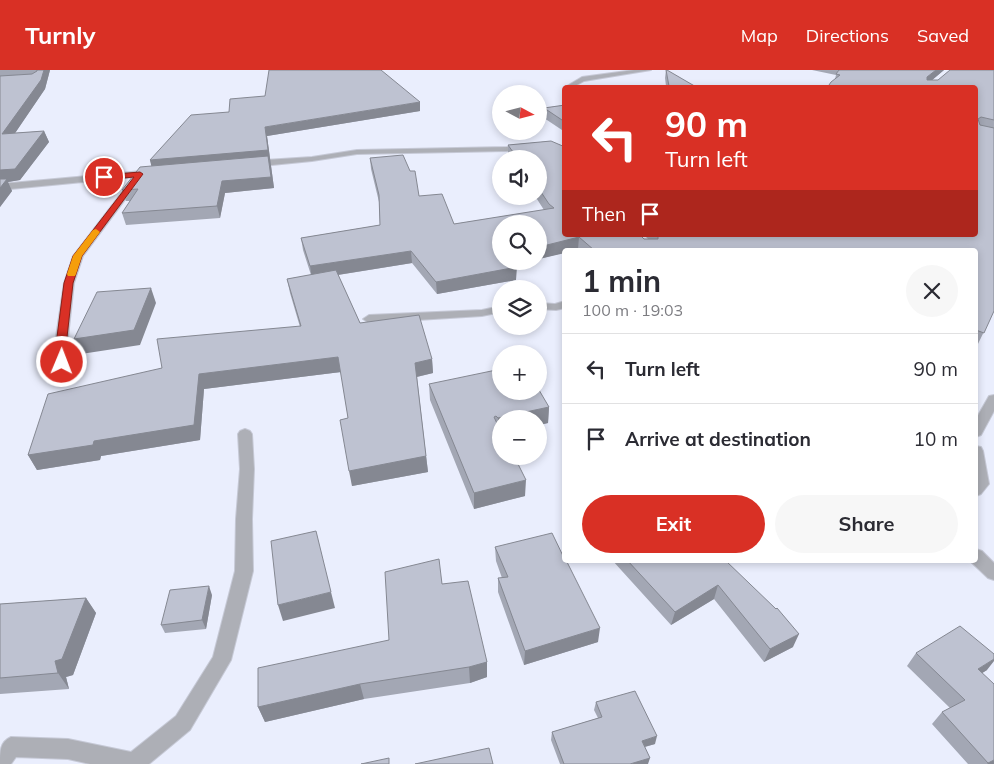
<!DOCTYPE html>
<meta charset="utf-8">
<style>
:root{--surface:#fff;--page:#f7f7f7;--text:#2b2b33;--muted:#7c7c81;--line:#e1e1e2;--accent:#d93025}
body{margin:0;font-family:Mulish,sans-serif;background:var(--page);color:var(--text);height:100vh;display:flex;flex-direction:column;font-size:19px;white-space:nowrap}
*{box-sizing:border-box;margin:0}
p{font-size:16px;color:var(--muted)}
.icon{flex:none;width:28px;height:28px;fill:none;stroke:currentColor;stroke-width:2;stroke-linecap:round;stroke-linejoin:round}
.map{position:relative;flex:1;overflow:hidden}
.panel{position:absolute;left:562px;top:178px;width:416px;height:315px;display:flex;flex-direction:column;background:var(--surface);border-radius:5px;box-shadow:0 2px 8px #0003}
.panel>*{flex:none}
.guide{position:absolute;left:562px;top:15px;width:416px;height:152px;border-radius:5px;box-shadow:0 2px 8px #0003;background:#d93025;color:#fff;overflow:hidden}
.needle{width:32px;rotate:97deg}
.buttons{position:absolute;left:492px;top:15px;display:grid;gap:10px}
.buttons a{display:grid;place-items:center;width:55px;height:55px;border-radius:50%;background:var(--surface);box-shadow:0 2px 8px #0003;font-size:25px}
.pin{position:absolute;display:grid;place-items:center;width:42px;height:42px;color:#fff;margin:-21px;border:2px solid #fff;border-radius:50%;box-shadow:0 1px 5px #0007}
.me{position:absolute;width:55px;margin:-28px;rotate:1deg;stroke-linejoin:round;filter:drop-shadow(0 0 4px #0008)}
.turn{display:flex;align-items:center;gap:18px;height:105px;padding:0 20px;font-size:22px}
.turn .icon{width:65px;height:65px;stroke-width:2.5}
.turn b{display:block;font-size:35px;line-height:42px}
.then{display:flex;align-items:center;height:48px;padding:0 20px;background:#0003;gap:10px;font-size:19px}
.round{display:grid;place-items:center;flex:none;width:52px;height:52px;border-radius:26px;background:var(--page)}
.head{display:flex;align-items:center;justify-content:space-between;height:85px;padding:0 20px}
h1{font-size:30px;font-weight:700;line-height:38px}
.cta{display:flex;gap:10px;margin-top:auto;padding:10px 20px}
.cta a{flex:1;height:58px;border-radius:30px;background:var(--accent);color:#fff;font-size:20px;font-weight:700;line-height:58px;text-align:center}
.cta a+a{background:var(--page);color:var(--text)}
ul{padding:0;list-style:none}
li{display:flex;align-items:center;gap:15px;height:70px;padding:0 20px;border-top:1px solid var(--line)}
li div{flex:1}
li b{display:block;font-size:19px}
li em{font-style:normal}
header{display:flex;align-items:center;gap:30px;box-sizing:border-box;height:70px;padding:0 25px;background:var(--accent);color:#fff}
header strong{font-size:24px}
nav{display:flex;gap:28px;margin-inline-start:auto;font-size:18px}
.map>svg:first-child{display:block}
.lines{fill:none;stroke-linecap:round;stroke-linejoin:round}
.minor-casing{stroke:#c6c9d6;stroke-width:2}
.minor{fill:#adafb6;fill-rule:evenodd}
.wall{fill:#a3a7b4}
.shaded-wall{fill:#858892}
.building{fill:#bec2d1;stroke:#858892}
.route{fill:#d93025;stroke:#8d1f18}
.slow{fill:#f59e0b}
</style>
<header>
<strong>Turnly</strong>
<nav><a>Map</a><a>Directions</a><a>Saved</a></nav>
</header>
<div class="map">
<svg width="994" height="694" viewBox="0 0 994 694">
<rect width="100%" height="100%" fill="#eaeefd"/>
<g class="lines">
<!-- minor casing -->
<g class="minor-casing">
<path id="minor" d="M 634,0 L 651,0 L 584,11 L 575,16 L 576,18 L 567,16 L 582,7 Z
M 526,74 L 530,76 L 529,78 L 507,81 L 357,84 L 312,91 L 251,97 L 247,94 L 251,91 L 312,87 L 357,80 L 507,77 Z
M 153,100 L 156,101 L 156,105 L 0,120 L 0,114 Z
M 135,108 L 139,111 L 83,186 L 74,213 L 68,267 L 68,292 L 62,305 L 52,305 L 51,302 L 56,292 L 56,267 L 64,213 L 73,186 L 132,109 Z
M 565,231 L 565,238 L 556,240 L 539,239 L 539,233 L 555,234 Z
M 501,236 L 501,242 L 482,246 L 369,253 L 363,249 L 369,245 L 482,240 Z
M 994,325 L 994,341 L 981,365 L 976,367 L 976,349 L 989,326 Z
M 245,359 L 250,361 L 252,364 L 254,399 L 252,449 L 253,501 L 231,590 L 190,660 L 149,694 L 90,694 L 68,689 L 16,687 L 11,694 L 0,694 C 0,681 0,672 11,667 L 68,669 L 131,682 L 176,646 L 213,587 L 235,501 L 236,449 L 240,399 L 238,364 L 240,361 Z
M 976,376 L 981,377 L 983,381 L 989,414 L 981,424 L 976,426 Z
M 976,479 L 982,481 L 994,493 L 994,510 L 988,508 L 970,491 L 976,490 Z"/>
</g>
<!-- minor -->
<use href="#minor" class="minor"/>
</g>
<!-- wall -->
<path class="wall" d="M 0,0 L 50,0 L 45,19 L 15,63 L 44,61 L 49,72 L 20,110 L 8,112 L 12,121 L 0,137 Z
M 666,0 L 698,18 L 666,16 L 665,8 Z
M 812,0 L 944,0 L 932,10 L 938,10 L 994,0 L 994,241 L 977,276 L 976,276 L 976,180 L 579,180 L 578,179 L 539,189 L 539,154 L 515,195 L 516,210 L 437,224 L 412,193 L 338,205 L 360,253 L 432,289 L 433,303 L 417,307 L 428,402 L 352,416 L 348,348 L 341,302 L 204,319 L 200,370 L 101,386 L 100,390 L 37,400 L 28,385 L 162,298 L 300,257 L 290,223 L 287,209 L 311,205 L 303,180 L 301,168 L 380,155 L 379,132 L 371,99 L 370,88 L 419,126 L 454,154 L 544,140 L 535,126 L 539,126 L 539,89 L 510,89 L 508,86 L 508,75 L 551,71 L 565,165 L 648,169 L 644,165 L 976,165 L 835,9 L 836,5 Z
M 420,32 L 420,41 L 267,66 L 274,118 L 225,123 L 220,148 L 126,155 L 122,143 L 130,131 L 126,131 L 122,120 L 152,96 L 150,90 Z
M 565,35 L 565,62 L 544,48 L 544,38 Z
M 429,314 L 549,337 L 548,353 L 539,355 L 539,349 L 501,349 L 501,386 L 525,426 L 474,439 L 430,330 Z
M 495,477 L 598,572 L 524,595 L 498,522 L 498,508 L 502,508 L 496,491 Z
M 612,490 L 725,490 L 793,577 L 764,592 L 714,529 L 671,555 Z
M 442,514 L 487,592 L 487,607 L 470,613 L 364,629 L 265,652 L 258,637 L 389,570 Z
M 212,525 L 206,559 L 165,563 L 161,555 Z
M 86,528 L 96,543 L 73,605 L 66,607 L 69,619 L 0,624 L 0,534 Z
M 916,583 L 987,600 L 982,603 L 994,694 L 968,694 L 932,654 L 942,642 L 950,638 L 907,596 Z
M 596,632 L 655,674 L 645,677 L 648,694 L 560,694 L 551,670 L 552,662 L 598,648 L 594,640 Z"/>
<!-- shaded-wall -->
<path class="shaded-wall" d="M 44,0 L 50,0 L 45,19 L 7,75 L 2,64 Z
M 936,0 L 944,0 L 924,17 L 927,7 Z
M 420,32 L 420,41 L 267,66 L 274,118 L 225,123 L 220,148 L 217,136 L 152,99 L 150,90 L 265,57 Z
M 44,61 L 49,72 L 20,110 L 8,112 L 12,121 L 0,137 L 0,100 Z
M 579,167 L 578,179 L 565,180 L 565,183 L 539,189 L 539,177 Z
M 411,181 L 412,193 L 312,209 L 310,196 Z
M 508,191 L 530,191 L 508,197 Z
M 517,197 L 516,210 L 437,224 L 436,212 Z
M 151,218 L 156,233 L 140,275 L 81,284 L 74,269 Z
M 338,287 L 341,302 L 204,319 L 200,370 L 101,386 L 100,390 L 37,400 L 28,385 L 94,371 L 199,304 Z
M 432,289 L 433,303 L 416,307 L 415,293 Z
M 549,337 L 548,353 L 539,355 L 539,349 L 501,349 L 501,363 L 498,364 L 498,348 Z
M 426,386 L 428,402 L 352,416 L 349,401 Z
M 526,410 L 525,426 L 474,439 L 474,423 Z
M 718,515 L 714,529 L 671,555 L 675,542 Z
M 209,516 L 212,525 L 206,559 L 202,550 Z
M 331,522 L 335,538 L 283,551 L 278,535 Z
M 86,528 L 96,543 L 73,605 L 66,607 L 69,619 L 58,603 L 55,591 Z
M 600,558 L 598,572 L 524,595 L 525,581 Z
M 799,564 L 793,577 L 764,592 L 770,579 Z
M 994,589 L 994,591 L 987,600 L 968,612 L 978,599 Z
M 487,592 L 487,607 L 470,613 L 469,597 Z
M 360,614 L 364,629 L 265,652 L 258,637 Z
M 657,666 L 655,674 L 640,678 L 642,671 Z
M 650,688 L 648,694 L 630,694 Z
M 994,690 L 994,694 L 987,694 L 988,693 Z"/>
<!-- building -->
<path class="building" d="M 37,0 L 44,0 L 41,10 L 2,64 L 44,61 L 15,99 L 0,100 L 0,6 L 32,4 L 37,1 Z
M 269,0 L 381,0 L 420,32 L 265,57 L 268,80 L 150,90 L 191,45 L 229,42 L 230,29 L 265,26 Z
M 666,0 L 667,0 L 698,18 L 660,18 L 669,16 Z
M 839,0 L 936,0 L 927,7 L 927,10 L 938,10 L 950,0 L 994,0 L 994,50 L 981,47 L 978,49 L 980,55 L 994,58 L 994,241 L 984,263 L 976,260 L 976,180 L 594,180 L 579,167 L 539,177 L 539,154 L 501,154 L 501,191 L 513,191 L 517,197 L 436,212 L 411,181 L 310,196 L 301,168 L 380,155 L 379,125 L 370,88 L 403,85 L 410,101 L 415,101 L 419,126 L 442,124 L 454,154 L 554,138 L 549,134 L 539,119 L 539,89 L 518,89 L 508,75 L 551,71 L 565,77 L 565,165 L 640,165 L 644,169 L 658,169 L 658,167 L 657,165 L 976,165 L 976,18 L 827,18 L 831,12 L 840,5 L 836,4 Z
M 565,35 L 565,52 L 544,38 Z
M 268,86 L 271,107 L 222,111 L 217,136 L 122,143 L 138,119 L 122,120 L 140,97 Z
M 0,109 L 7,109 L 0,118 Z
M 336,200 L 360,253 L 419,245 L 432,289 L 415,293 L 426,386 L 349,401 L 340,350 L 348,348 L 338,287 L 199,304 L 194,355 L 94,371 L 93,375 L 28,385 L 48,324 L 162,298 L 157,269 L 301,256 L 287,209 Z
M 151,218 L 134,260 L 74,269 L 97,222 Z
M 501,299 L 501,321 L 539,321 L 539,320 L 549,337 L 498,348 L 496,346 L 494,347 L 501,362 L 501,386 L 514,386 L 526,410 L 474,423 L 429,314 Z
M 316,461 L 331,522 L 278,535 L 271,471 Z
M 552,463 L 565,490 L 566,490 L 600,558 L 525,581 L 498,508 L 508,507 L 495,477 Z
M 439,489 L 442,514 L 468,511 L 487,592 L 469,597 L 360,614 L 258,637 L 258,598 L 389,570 L 385,502 Z
M 627,490 L 725,490 L 776,539 L 777,538 L 799,564 L 770,579 L 718,515 L 675,542 Z
M 209,516 L 202,550 L 161,555 L 170,520 Z
M 86,528 L 62,589 L 55,591 L 58,603 L 0,608 L 0,534 Z
M 960,556 L 994,584 L 994,589 L 978,599 L 994,614 L 994,690 L 988,693 L 942,642 L 965,630 L 916,583 Z
M 635,621 L 657,666 L 642,671 L 650,688 L 630,694 L 564,694 L 552,662 L 602,647 L 596,632 Z
M 489,678 L 493,694 L 415,694 Z
M 389,688 L 389,694 L 361,694 Z"/>
<!-- route -->
<path class="route" d="M 140,102 L 143,104 L 82,186 L 73,213 L 67,267 L 67,292 L 66,294 L 58,294 L 57,267 L 64,213 L 73,186 L 134,107 L 104,110 L 100,107 L 104,105 Z"/>
<!-- slow -->
<path class="slow" d="M 96,159 L 100,162 L 82,186 L 76,204 L 75,206 L 68,206 L 67,204 L 73,186 L 93,160 Z"/>
</svg>
<div class="buttons">
<a><svg class="needle" viewBox="-14 -14 28 28"><path d="M0-13l5 13h-10z" fill="#e53935"/><path d="M0 13l5-13h-10z" fill="#7c7c81"/></svg></a>
<a><svg class="icon" aria-label="sound" viewBox="0 0 24 24"><path d="M4 9h4l5-4v14l-5-4H4zM17 9q2 3 0 6"/></svg></a>
<a><svg class="icon" aria-label="search" viewBox="0 0 24 24"><circle cx="10" cy="10" r="6"/><path d="M15 15l6 6"/></svg></a>
<a><svg class="icon" aria-label="layers" viewBox="0 0 24 24"><path d="M12 4l9 5-9 5-9-5zM3 14l9 5 9-5"/></svg></a>
<a>+</a>
<a>−</a>
</div>
<div class="pin" style="left:104px;top:107px;background:#d93025"><svg class="icon" aria-label="arrive" viewBox="0 0 24 24"><path d="M6 21V4h12l-3 4 3 4H6"/></svg></div>
<svg class="me" style="left:62px;top:292px" viewBox="-20 -20 40 40"><circle r="17" fill="#d93025" stroke="#fff" stroke-width="3"/><path d="M0-11L8 9 0 5-8 9z" fill="#fff"/></svg>
<div class="guide">
<div class="turn"><svg class="icon" aria-label="left" viewBox="0 0 24 24"><path d="M17 20v-9H6M10 6l-5 5 5 5"/></svg><div><b>90 m</b>Turn left</div></div>
<div class="then">Then<svg class="icon" aria-label="arrive" viewBox="0 0 24 24"><path d="M6 21V4h12l-3 4 3 4H6"/></svg></div>
</div>
<section class="panel">
<div class="head"><div><h1>1 min</h1><p>100 m · 19:03</p></div><a class="round"><svg class="icon" aria-label="close" viewBox="0 0 24 24"><path d="M6 6l12 12M18 6L6 18"/></svg></a></div>
<ul>
<li><svg class="icon" aria-label="left" viewBox="0 0 24 24"><path d="M17 20v-9H6M10 6l-5 5 5 5"/></svg><div><b>Turn left</b></div><em>90 m</em></li>
<li><svg class="icon" aria-label="arrive" viewBox="0 0 24 24"><path d="M6 21V4h12l-3 4 3 4H6"/></svg><div><b>Arrive at destination</b></div><em>10 m</em></li>
</ul>
<div class="cta"><a>Exit</a><a>Share</a></div>
</section>
</div>
